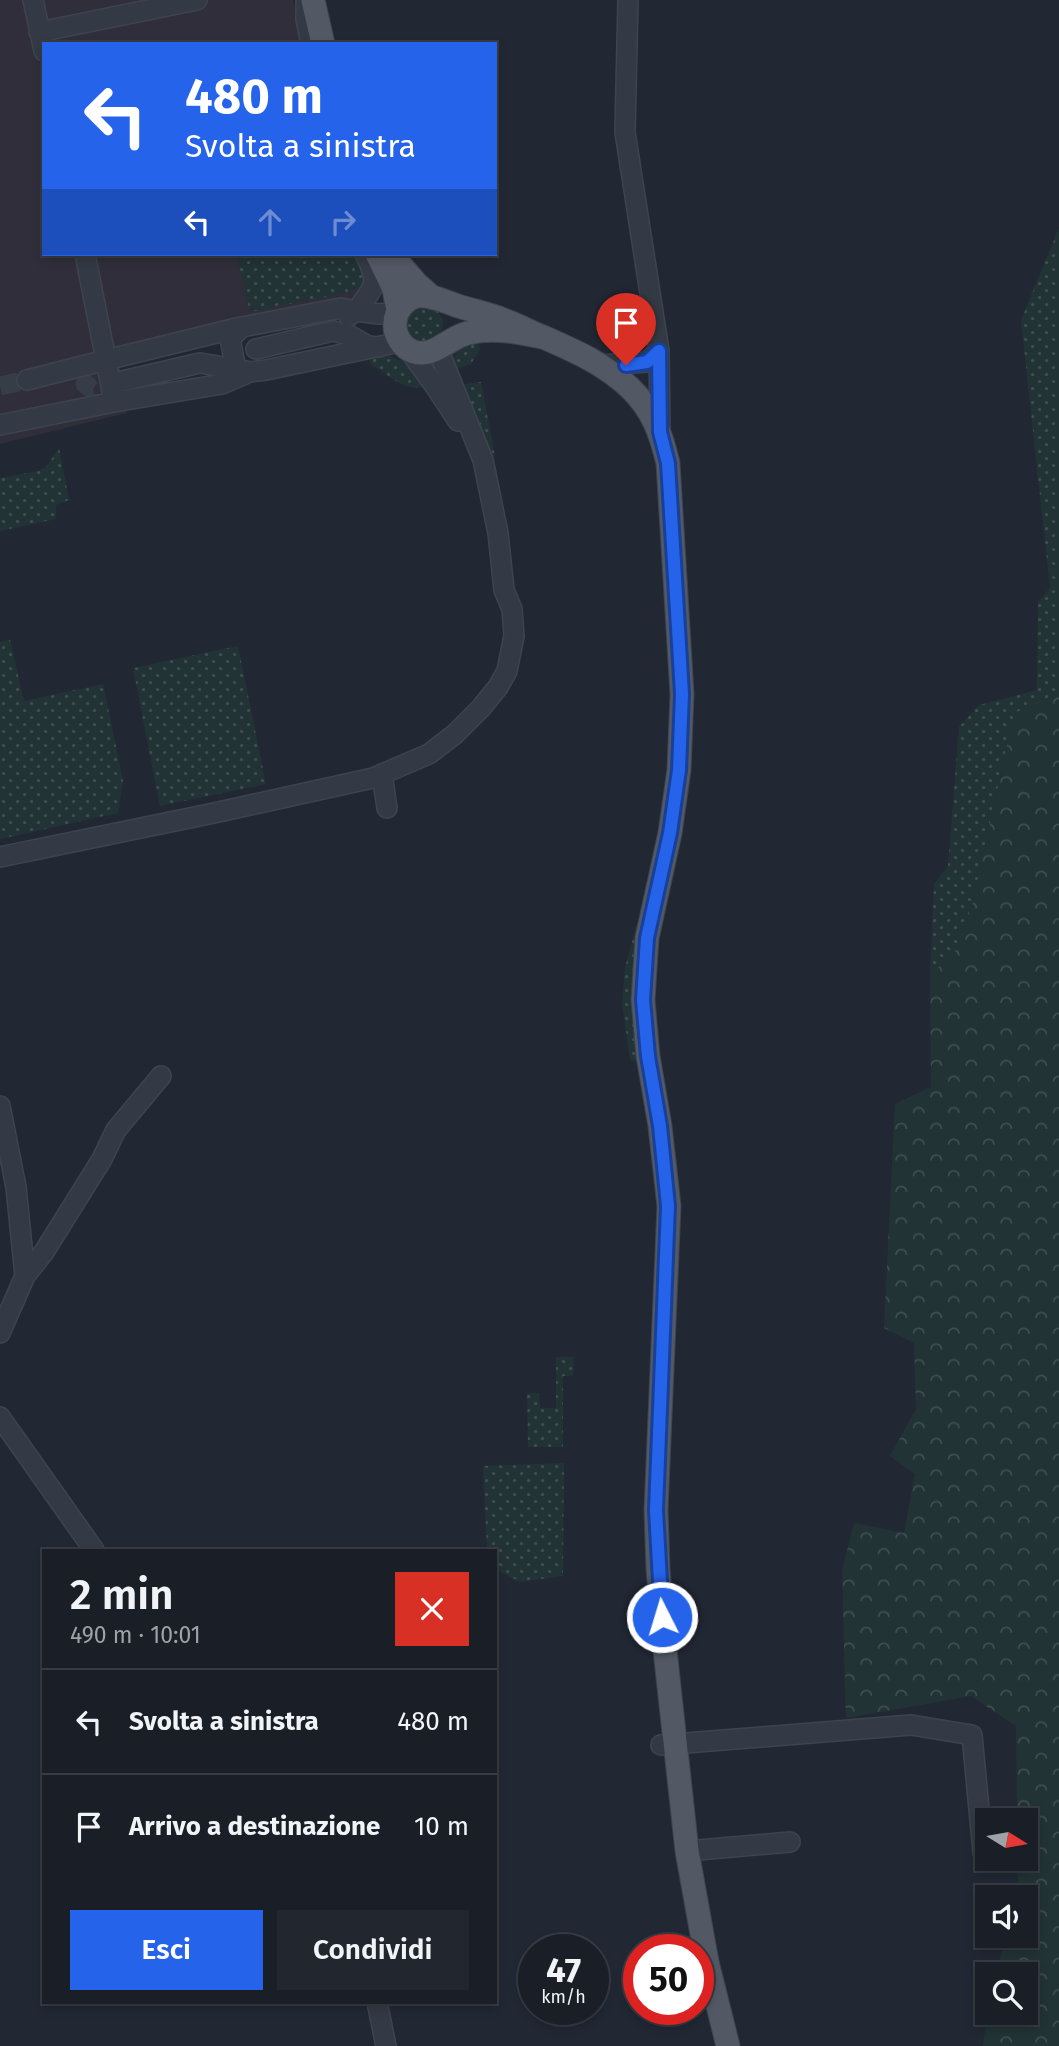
<!DOCTYPE html>
<html lang="it">
<meta charset="utf-8">
<style>
:root{--surface:#191e27;--page:#22272f;--text:#f1f3f6;--muted:#9fa2a7;--line:#373c44;--accent:#2563eb}
body{margin:0;font-family:"Fira Sans",sans-serif;background:var(--page);color:var(--text);height:100vh;display:flex;flex-direction:column;font-size:26px;white-space:nowrap}
*{box-sizing:border-box;margin:0}
p{font-size:23px;color:var(--muted)}
.icon{flex:none;width:38px;height:38px;fill:none;stroke:currentColor;stroke-width:2;stroke-linecap:round;stroke-linejoin:round}
.map{position:relative;flex:1;overflow:hidden}
.sheet{position:absolute;left:42px;top:1549px;width:455px;height:455px;display:flex;flex-direction:column;background:var(--surface);border-radius:0px;box-shadow:0 4px 10px #0003,0 0 0 2px var(--line)}
.sheet>*{flex:none}
.guide{position:absolute;left:42px;top:42px;width:455px;height:214px;border-radius:0px;box-shadow:0 4px 10px #0003,0 0 0 2px var(--line);background:#2563eb;color:#fff;overflow:hidden}
.needle{width:46px;rotate:101deg}
.fabs{position:absolute;left:975px;top:1808px;display:grid;gap:14px}
.fabs a{display:grid;place-items:center;width:63px;height:63px;border-radius:0px;background:var(--surface);box-shadow:0 4px 10px #0003,0 0 0 2px var(--line);font-size:35px}
.speed{position:absolute;left:518px;top:1934px;display:flex;gap:14px;font-size:35px;font-weight:700;text-align:center}
.speed>*{display:grid;place-content:center;width:91px;height:91px;border-radius:50%;background:var(--surface);box-shadow:0 4px 10px #0003,0 0 0 2px var(--line);line-height:1}
.speed small{font-size:18px;font-weight:400}
.speed .limit{border:10px solid #d22;background:#fff;color:#111}
.pin{position:absolute;display:grid;place-items:center;width:60px;height:60px;color:#fff;margin:-72px -30px;border-radius:50% 50% 50% 0;rotate:-45deg;box-shadow:0 0 7px #0007}
.pin .icon{rotate:45deg}
.me{position:absolute;width:77px;margin:-38px;rotate:355deg;stroke-linejoin:round;filter:drop-shadow(0 0 5px #0008)}
.turn{display:flex;align-items:center;gap:24px;height:147px;padding:0 28px;font-size:32px}
.turn .icon{width:91px;height:91px;stroke-width:2.5}
.turn b{display:block;font-size:49px;line-height:60px}
.lanes{display:flex;align-items:center;height:66px;padding:0 28px;background:#0003;justify-content:center;gap:35px;direction:ltr}
.lanes .off{opacity:.35}
.round{display:grid;place-items:center;flex:none;width:74px;height:74px;border-radius:0px;background:var(--page)}
.summary{display:flex;align-items:center;justify-content:space-between;height:119px;padding:0 28px}
h1{font-size:42px;font-weight:600;line-height:52px}
.cta{display:flex;gap:14px;margin-top:auto;padding:14px 28px}
.cta a{flex:1;height:80px;border-radius:0px;background:var(--accent);color:#fff;font-size:28px;font-weight:600;line-height:80px;text-align:center}
.cta a+a{background:var(--page);color:var(--text)}
ul{padding:0;list-style:none}
li{display:flex;align-items:center;gap:21px;height:105px;padding:0 28px;border-top:2px solid var(--line)}
li div{flex:1}
li b{display:block;font-size:26px}
li em{font-style:normal}
.map>svg:first-child{display:block}
.medical{fill:#302e3a}
.green{fill:url(#green-dots)}
.forest{fill:url(#forest-crowns)}
.lines{fill:none;stroke-linecap:round;stroke-linejoin:round}
.minor-tunnel{stroke:#363d49;stroke-width:19;stroke-dasharray:19 10;stroke-linecap:butt}
.minor-casing{stroke:#3d444f;stroke-width:22}
.major-casing{stroke:#3d444f;stroke-width:25}
.minor{stroke:#343a45;stroke-width:19}
.major{stroke:#525965;stroke-width:23}
.route-casing{stroke:#184099;stroke-width:18}
.route{stroke:#2563eb;stroke-width:12}
</style>
<div class="map">
<svg width="1059" height="2046" viewBox="0 0 1059 2046">
<defs>
<pattern id="green-dots" width="8" height="8" patternUnits="userSpaceOnUse" patternTransform="scale(1.75)"><rect width="8" height="8" fill="#223335"/><path d="M2 2h.1M6 6h.1" fill="none" stroke="#404e51" stroke-width="1.8" stroke-linecap="round"/></pattern>
<pattern id="forest-crowns" width="20" height="18" patternUnits="userSpaceOnUse" patternTransform="scale(1.75)"><rect width="20" height="18" fill="#223335"/><path d="M2 6a3 3 0 1 1 6 0M12 15a3 3 0 1 1 6 0" fill="none" stroke="#404e51"/></pattern>
</defs>
<rect width="100%" height="100%" fill="#212834"/>
<!-- medical -->
<path class="medical" d="M 0,0 L 293,0 L 303,44 L 44,44 L 44,254 L 362,254 L 371,273 L 356,299 L 114,353 L 127,413 L 0,444 Z"/>
<!-- green -->
<path class="green" d="M 1059,228 L 1059,694 L 1014,714 L 972,906 L 955,952 L 930,975 L 934,884 L 948,866 L 959,727 L 979,705 L 1037,690 L 1038,602 L 1050,588 L 1021,320 Z
M 236,254 L 355,254 L 364,276 L 361,286 L 349,292 L 250,312 Z
M 417,304 L 436,308 L 443,320 C 443,335 436,339 423,344 L 406,336 L 403,317 Z
M 478,339 L 480,349 L 471,364 L 453,370 C 452,350 461,347 478,339 Z
M 381,353 C 401,357 413,370 426,386 C 404,393 389,374 371,365 L 369,359 L 370,354 Z
M 481,382 L 495,456 L 491,457 L 487,444 L 458,385 Z
M 59,448 L 69,500 L 56,505 L 56,519 L 0,531 L 0,478 L 38,471 L 46,467 Z
M 10,640 L 24,701 L 103,684 L 123,780 L 118,813 L 0,839 L 0,642 Z
M 238,646 L 266,784 L 160,806 L 133,668 Z
M 639,924 L 642,924 C 629,974 634,1010 639,1060 L 632,1061 L 630,1059 L 622,1003 L 625,968 L 636,926 Z
M 556,1357 L 574,1357 L 573,1376 L 563,1376 L 563,1447 L 528,1447 L 527,1393 L 539,1393 L 540,1408 L 556,1408 Z
M 564,1463 L 563,1576 L 520,1582 L 495,1569 L 495,1550 L 487,1550 L 483,1466 Z"/>
<!-- forest -->
<path class="forest" d="M 1059,694 L 1059,2046 L 983,2046 L 987,2013 L 1026,2012 L 1026,1974 L 996,1974 L 1006,1936 L 1026,1936 L 1026,1897 L 1015,1897 L 1018,1885 L 1017,1859 L 1026,1858 L 1026,1820 L 1017,1820 L 1016,1726 L 971,1696 L 846,1718 L 842,1571 L 854,1523 L 904,1533 L 915,1474 L 890,1456 L 916,1409 L 914,1343 L 884,1328 L 895,1104 L 931,1087 L 930,975 L 955,952 L 972,906 L 1014,713 Z"/>
<g class="lines">
<!-- minor-tunnel -->
<path class="minor-tunnel" d="M 120,371 L 90,377 L 85,384 L 91,388 L 122,381
M 0,386 L 27,380"/>
<!-- minor casing -->
<g class="minor-casing">
<path id="minor" d="M 33,0 L 44,51
M 306,0 L 306,19 L 311,44
M 628,0 L 625,132 L 659,351 L 660,430
M 39,32 L 197,0
M 365,254 C 380,284 375,286 356,311 L 341,308 L 242,327 L 230,339 L 236,369 L 250,372 L 266,370 L 400,342
M 349,316 L 356,311 L 379,314 L 397,312
M 256,349 L 333,331 L 349,335 L 368,346 L 379,347
M 408,349 L 435,386 L 458,421
M 602,365 L 647,362 L 659,351
M 27,380 L 106,360 L 85,254
M 122,381 L 200,363 L 236,369
M 114,402 L 106,360 L 241,327
M 0,425 L 114,402 L 222,384 L 250,372
M 382,774 L 387,808
M 0,857 L 214,813 L 373,778 L 429,754 L 455,734 L 481,708 L 498,687 L 507,671 L 514,636 L 512,609 L 504,590 L 498,533 L 483,460 L 438,349
M 0,1106 L 16,1187 L 25,1276 L 0,1333
M 25,1276 L 44,1252 L 102,1159 L 116,1130 L 161,1076
M 0,1417 L 94,1550
M 661,1745 L 911,1725 L 972,1735 L 983,1852
M 687,1851 L 790,1842
M 377,2002 L 386,2046"/>
</g>
<!-- major casing -->
<g class="major-casing">
<path id="major" d="M 313,0 L 323,44
M 377,254 L 394,289 L 398,310
M 391,254 L 416,283 L 433,298
M 542,337 C 517,332 493,327 468,333 C 449,337 435,358 414,352 C 402,348 394,335 395,323 C 395,311 405,299 417,296 C 431,294 446,302 458,306 C 474,311 489,314 504,320 C 518,325 530,332 543,337 C 575,351 605,364 630,388 C 653,410 661,434 668,463 L 682,694 L 679,770 L 670,833 L 647,938 L 643,1000 L 648,1056 L 660,1126 L 669,1206 L 656,1510 L 658,1569 L 664,1641 L 687,1851 L 707,1962 L 728,2046"/>
</g>
<!-- minor -->
<use href="#minor" class="minor"/>
<!-- major -->
<use href="#major" class="major"/>
</g>
<g class="lines">
<!-- route casing -->
<g class="route-casing">
<path id="route" d="M 626,365 L 647,362 L 659,351 L 660,432 L 668,463 L 682,694 L 679,770 L 670,833 L 647,938 L 643,1000 L 648,1056 L 660,1126 L 668,1206 L 656,1510 L 662,1617"/>
</g>
<!-- route -->
<use href="#route" class="route"/>
</g>
</svg>
<div class="fabs">
<a><svg class="needle" viewBox="-14 -14 28 28"><path d="M0-13l5 13h-10z" fill="#e53935"/><path d="M0 13l5-13h-10z" fill="#9fa2a7"/></svg></a>
<a><svg class="icon" aria-label="sound" viewBox="0 0 24 24"><path d="M4 9h4l5-4v14l-5-4H4zM17 9q2 3 0 6"/></svg></a>
<a><svg class="icon" aria-label="search" viewBox="0 0 24 24"><circle cx="10" cy="10" r="6"/><path d="M15 15l6 6"/></svg></a>
</div>
<div class="speed"><div>47<small>km/h</small></div><div class="limit">50</div></div>
<div class="pin" style="left:626px;top:365px;background:#d93025"><svg class="icon" aria-label="arrive" viewBox="0 0 24 24"><path d="M6 21V4h12l-3 4 3 4H6"/></svg></div>
<svg class="me" style="left:662px;top:1617px" viewBox="-20 -20 40 40"><circle r="17" fill="#2563eb" stroke="#fff" stroke-width="3"/><path d="M0-11L8 9 0 5-8 9z" fill="#fff"/></svg>
<div class="guide">
<div class="turn"><svg class="icon" aria-label="left" viewBox="0 0 24 24"><path d="M17 20v-9H6M10 6l-5 5 5 5"/></svg><div><b>480 m</b>Svolta a sinistra</div></div>
<div class="lanes"><svg class="icon" aria-label="left" viewBox="0 0 24 24"><path d="M17 20v-9H6M10 6l-5 5 5 5"/></svg><svg class="icon off" aria-label="ahead" viewBox="0 0 24 24"><path d="M12 20V5M6 11l6-6 6 6"/></svg><svg class="icon off" aria-label="right" viewBox="0 0 24 24"><path d="M7 20v-9h11M14 6l5 5-5 5"/></svg></div>
</div>
<section class="sheet">
<div class="summary"><div><h1>2 min</h1><p>490 m · 10:01</p></div><a class="round" style="background:#d93025;color:#fff"><svg class="icon" aria-label="close" viewBox="0 0 24 24"><path d="M6 6l12 12M18 6L6 18"/></svg></a></div>
<ul>
<li><svg class="icon" aria-label="left" viewBox="0 0 24 24"><path d="M17 20v-9H6M10 6l-5 5 5 5"/></svg><div><b>Svolta a sinistra</b></div><em>480 m</em></li>
<li><svg class="icon" aria-label="arrive" viewBox="0 0 24 24"><path d="M6 21V4h12l-3 4 3 4H6"/></svg><div><b>Arrivo a destinazione</b></div><em>10 m</em></li>
</ul>
<div class="cta"><a>Esci</a><a>Condividi</a></div>
</section>
</div>
